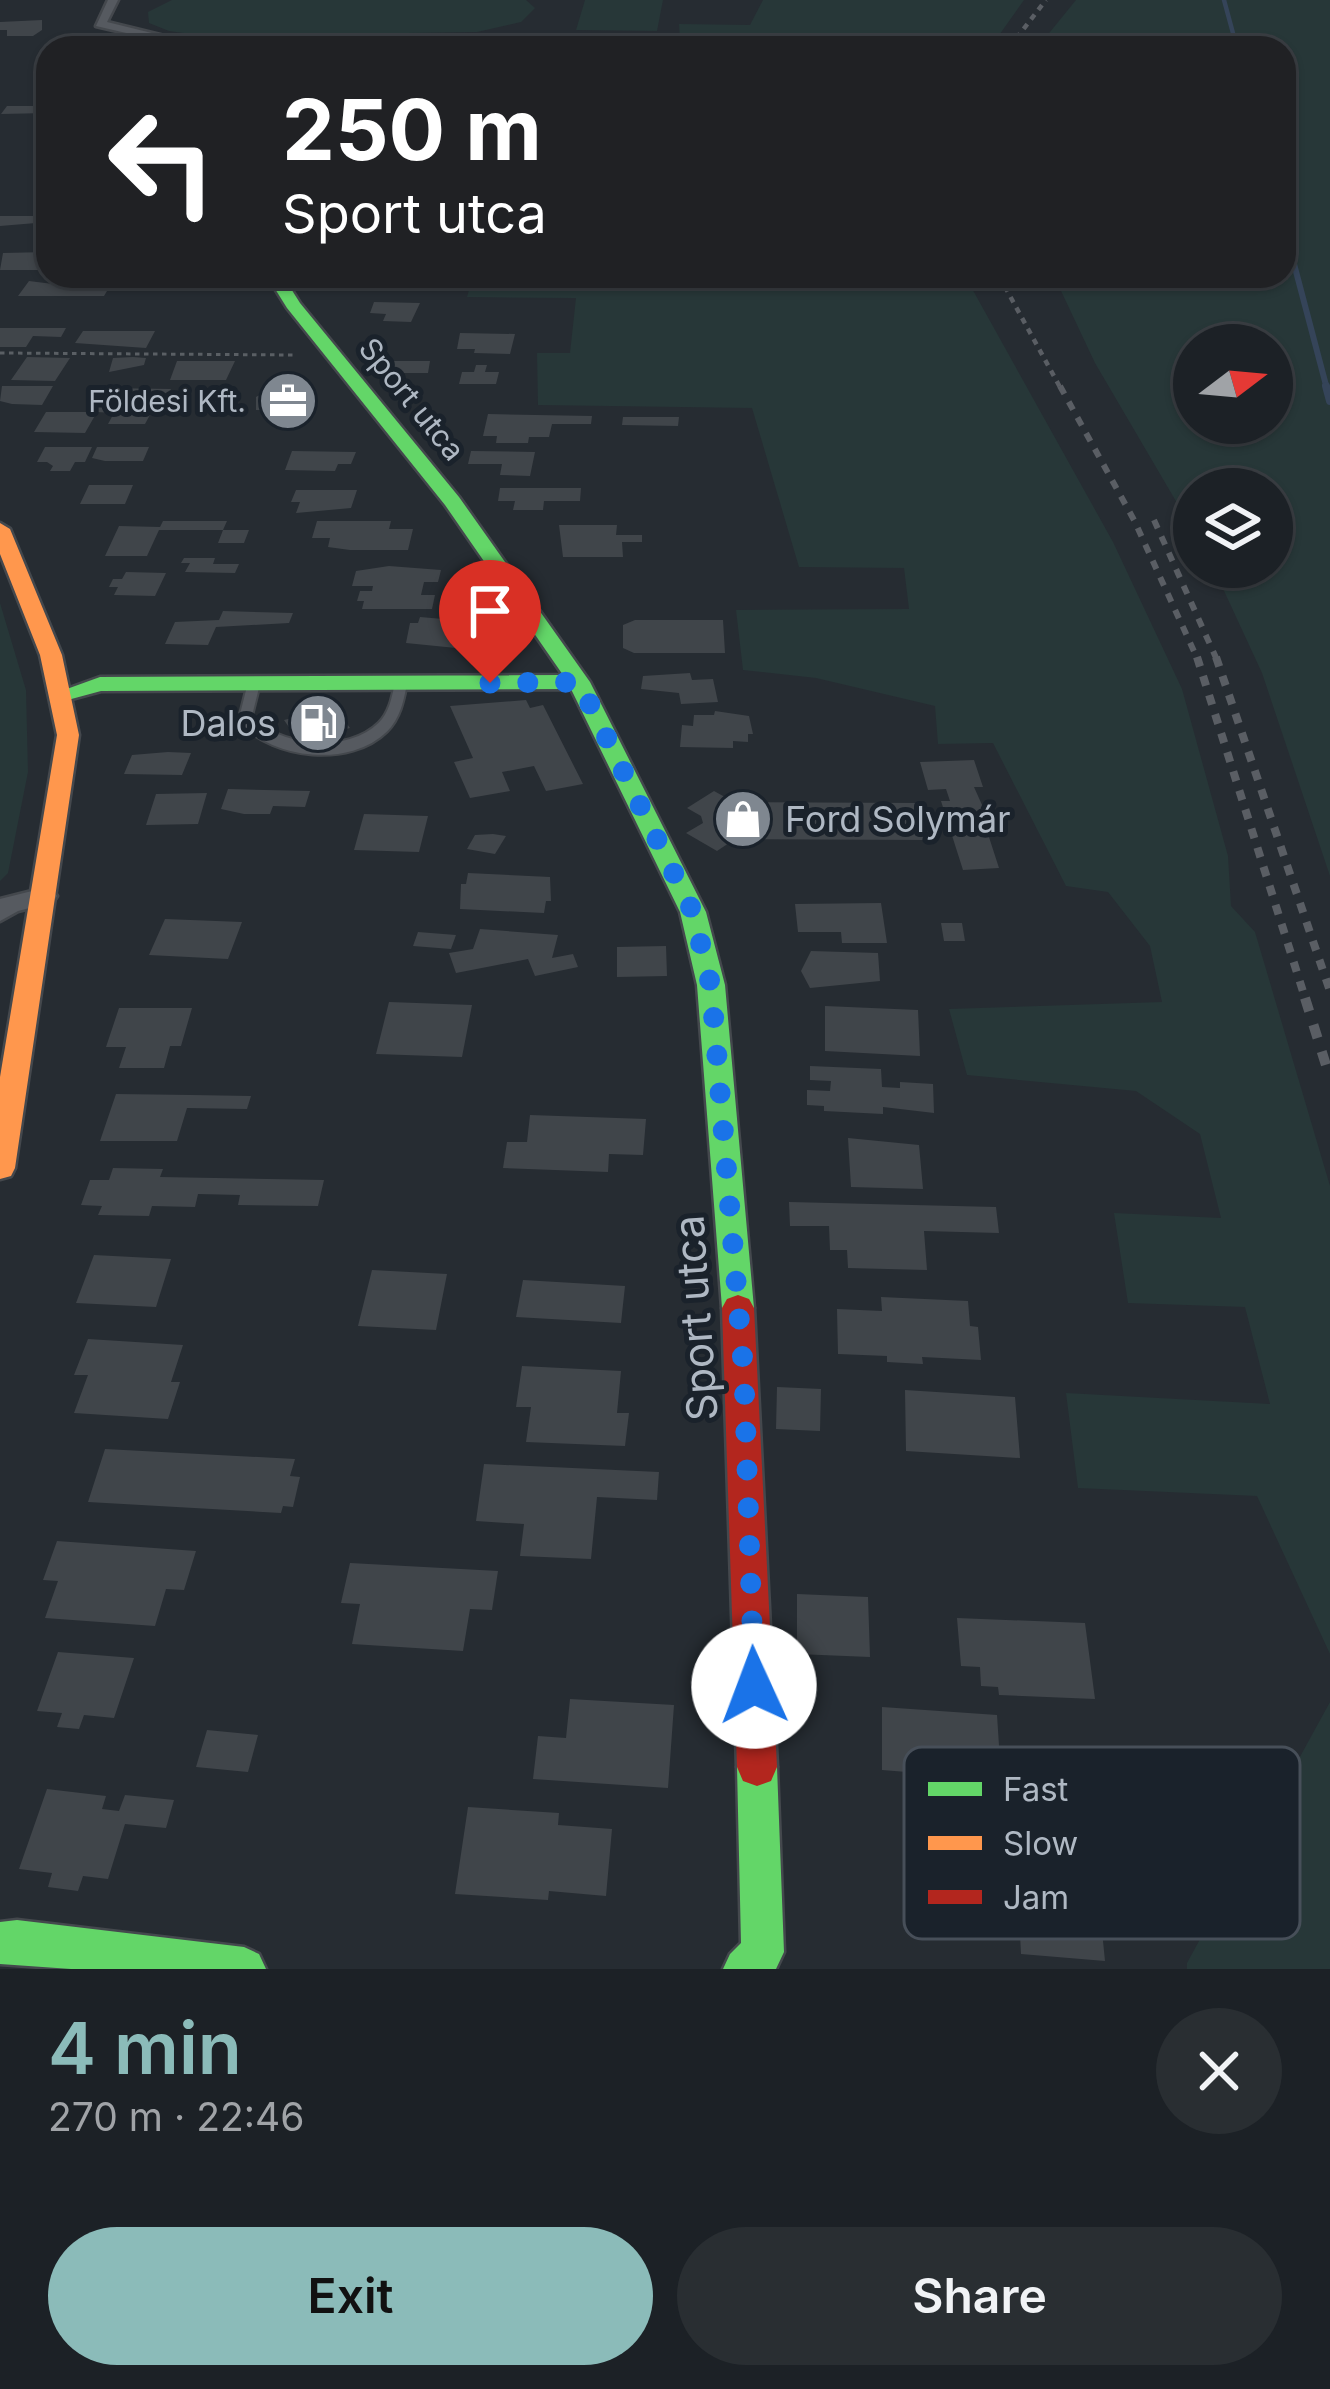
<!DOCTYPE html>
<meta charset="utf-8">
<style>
:root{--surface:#1c2126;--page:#292e32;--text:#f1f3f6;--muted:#a0a3a7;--line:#3a3e43;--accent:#8bbbb9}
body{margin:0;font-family:Inter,sans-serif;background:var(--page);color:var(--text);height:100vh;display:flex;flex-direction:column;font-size:45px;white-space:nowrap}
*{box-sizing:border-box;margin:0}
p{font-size:39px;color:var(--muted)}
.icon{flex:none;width:66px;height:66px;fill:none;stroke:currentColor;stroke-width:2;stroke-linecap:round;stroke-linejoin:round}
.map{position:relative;height:1969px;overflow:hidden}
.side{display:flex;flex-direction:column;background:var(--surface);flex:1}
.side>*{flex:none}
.banner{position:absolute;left:36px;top:36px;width:1260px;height:252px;border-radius:36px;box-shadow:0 3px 9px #0004,0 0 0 3px var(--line);background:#202124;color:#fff;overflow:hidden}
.needle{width:78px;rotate:74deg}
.controls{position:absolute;left:1173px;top:324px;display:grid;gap:24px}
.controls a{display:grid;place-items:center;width:120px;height:120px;border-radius:50%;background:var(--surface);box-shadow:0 3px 9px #0004,0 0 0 3px var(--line);font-size:60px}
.pin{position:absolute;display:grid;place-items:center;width:102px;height:102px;color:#fff;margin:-123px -51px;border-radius:50% 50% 50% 0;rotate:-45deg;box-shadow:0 0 12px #0007}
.pin .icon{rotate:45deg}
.me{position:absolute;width:132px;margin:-66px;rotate:358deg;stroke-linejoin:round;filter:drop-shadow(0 0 9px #0008)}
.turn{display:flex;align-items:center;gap:42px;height:252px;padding:0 48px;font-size:54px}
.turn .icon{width:156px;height:156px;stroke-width:2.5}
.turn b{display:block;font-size:84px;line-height:102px}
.round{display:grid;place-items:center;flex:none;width:126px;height:126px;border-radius:63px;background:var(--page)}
.summary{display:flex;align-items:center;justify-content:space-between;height:204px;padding:0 48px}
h1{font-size:72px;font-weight:600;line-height:90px;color:var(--accent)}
.primary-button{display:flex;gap:24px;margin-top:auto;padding:24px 48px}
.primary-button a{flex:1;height:138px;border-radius:72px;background:var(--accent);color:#111;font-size:48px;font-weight:600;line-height:138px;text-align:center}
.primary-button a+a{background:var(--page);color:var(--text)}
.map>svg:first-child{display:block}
.green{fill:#273738;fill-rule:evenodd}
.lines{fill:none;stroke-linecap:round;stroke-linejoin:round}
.stream-far2{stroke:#354459;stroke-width:4.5}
.stream-far1{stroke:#354459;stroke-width:6}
.stream{stroke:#354459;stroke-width:8}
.building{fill:#40454a}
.lane-casing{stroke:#44484d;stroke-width:16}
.street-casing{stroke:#44484d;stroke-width:5}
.fast-casing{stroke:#44484d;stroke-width:5}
.slow-casing{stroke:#44484d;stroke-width:5}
.jam-casing{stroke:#44484d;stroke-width:5}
.path{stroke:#5a5f64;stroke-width:3;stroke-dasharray:4.5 4.5;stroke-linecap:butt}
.lane{stroke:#565a60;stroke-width:12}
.street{fill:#565a60;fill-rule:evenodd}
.fast{fill:#63d668;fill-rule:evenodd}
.slow{fill:#ff974d;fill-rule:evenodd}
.jam{fill:#b3261e;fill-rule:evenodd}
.rail-far3{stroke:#5a5e64;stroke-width:4.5;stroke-dasharray:6 6;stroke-linecap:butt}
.rail-far2{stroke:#5a5e64;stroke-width:6;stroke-dasharray:9 9;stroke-linecap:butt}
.rail-far1{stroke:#5a5e64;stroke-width:8;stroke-dasharray:10 10;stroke-linecap:butt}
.rail{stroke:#5a5e64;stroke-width:10;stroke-dasharray:14 14;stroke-linecap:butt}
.route{stroke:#1a73e8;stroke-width:21;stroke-dasharray:0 37.8}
.labels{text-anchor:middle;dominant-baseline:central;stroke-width:10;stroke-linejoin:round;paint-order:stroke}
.far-street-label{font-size:30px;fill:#afb8c3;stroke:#1a222b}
.far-poi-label{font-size:30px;fill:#afb8c3;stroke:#1a222b;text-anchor:end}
.poi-label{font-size:36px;fill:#afb8c3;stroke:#1a222b;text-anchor:end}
.near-street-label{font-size:42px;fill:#afb8c3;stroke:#1a222b}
.key{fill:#1a222b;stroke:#474f59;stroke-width:3}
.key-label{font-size:33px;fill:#afb8c3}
</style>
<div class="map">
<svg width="1330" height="1969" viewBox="0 0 1330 1969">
<rect width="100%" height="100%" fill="#262c32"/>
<!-- green -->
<path class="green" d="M 172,0 L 526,0 L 535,8 L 521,22 L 477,32 L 205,36 L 169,31 L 149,23 L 148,12 Z
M 585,0 L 663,0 L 657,31 L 576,30 Z
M 763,0 L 1024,0 L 990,48 L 620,48 L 635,39 L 680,40 L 679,24 L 750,25 Z
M 1076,0 L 1330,0 L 1330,876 L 1262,673 L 1213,567 L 1272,567 L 1272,489 L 1194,489 L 1194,532 L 1095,363 L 1054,276 L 1284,276 L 1284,48 L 1037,48 ZM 1194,345 L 1272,345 L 1272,423 L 1194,423 Z
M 473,276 L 965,276 L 1113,542 L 1182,689 L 1228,856 L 1231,906 L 1255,932 L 1330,1186 L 1330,1654 L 1257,1496 L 1078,1488 L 1066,1393 L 1270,1404 L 1245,1307 L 1128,1303 L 1114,1213 L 1221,1218 L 1200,1134 L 1136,1091 L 967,1075 L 949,1009 L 1162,1002 L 1150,946 L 1108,892 L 1066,886 L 993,743 L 938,744 L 935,706 L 816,678 L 743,670 L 736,610 L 909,609 L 904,568 L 799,567 L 752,408 L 538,405 L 537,353 L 570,353 L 576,298 L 467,297 Z
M 0,603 L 26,690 L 28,772 L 8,873 L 0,881 Z
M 1330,1702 L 1330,1969 L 1187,1969 L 1187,1963 Z"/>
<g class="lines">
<!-- stream-far2 -->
<path class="stream-far2" d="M 1224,0 L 1237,48"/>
<!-- stream-far1 -->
<path class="stream-far1" d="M 1284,226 L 1327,389"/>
<!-- stream -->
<path class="stream" d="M 1326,386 L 1330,401"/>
</g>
<!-- building -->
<path class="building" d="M 42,20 L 42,30 L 33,36 L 7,36 L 7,30 L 0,30 L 0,22 Z
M 7,106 L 48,106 L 48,113 L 1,114 Z
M 0,216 L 48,216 L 48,222 L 0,226 Z
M 48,252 L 40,270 L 0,270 L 3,253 Z
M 29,281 L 69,286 L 110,286 L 104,296 L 18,296 Z
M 374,302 L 420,303 L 411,322 L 383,321 L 386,314 L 370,313 Z
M 0,328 L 66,328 L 61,337 L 33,336 L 26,347 L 0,347 Z
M 83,331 L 155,331 L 146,348 L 75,343 Z
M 460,333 L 515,334 L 510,354 L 474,353 L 475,349 L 457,349 Z
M 27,357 L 70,358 L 55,381 L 11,380 Z
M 113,358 L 133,357 L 146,358 L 144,365 L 109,372 Z
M 177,361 L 235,361 L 226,380 L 170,380 Z
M 389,361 L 430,361 L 428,373 L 386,373 Z
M 476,365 L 487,365 L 485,372 L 499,372 L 496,384 L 459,384 L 462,372 L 474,372 Z
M 2,386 L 53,386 L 42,405 L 12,404 L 0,401 Z
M 103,388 L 171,389 L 159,413 L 151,413 L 145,424 L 108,424 L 114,413 L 97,412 L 85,433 L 34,432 L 46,412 L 89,412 Z
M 263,393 L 301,393 L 299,398 L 305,398 L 294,411 L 256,410 L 256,397 Z
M 488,414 L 592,416 L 591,424 L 552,424 L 549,437 L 529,437 L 528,443 L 496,443 L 497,436 L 483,436 Z
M 623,417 L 679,417 L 678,426 L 622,425 Z
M 45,447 L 92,447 L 85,462 L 75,462 L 70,471 L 50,471 L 53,466 L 47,462 L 37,462 Z
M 97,447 L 149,447 L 143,461 L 105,461 L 92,458 Z
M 292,451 L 356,452 L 351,464 L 338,464 L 335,471 L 285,470 Z
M 471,451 L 535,452 L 530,476 L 500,475 L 502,464 L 468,464 Z
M 89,485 L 133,485 L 125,504 L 80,504 Z
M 500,488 L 581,488 L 580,501 L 544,501 L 543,510 L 513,510 L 515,501 L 498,501 Z
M 296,490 L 357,490 L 351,508 L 296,513 L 300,502 L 291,502 Z
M 163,521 L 227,521 L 223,530 L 159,530 L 147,556 L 105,556 L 119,526 L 160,527 Z
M 317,521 L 391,521 L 389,529 L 413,529 L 408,550 L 350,550 L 328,547 L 330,538 L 312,538 Z
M 559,525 L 617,525 L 616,535 L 642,535 L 642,542 L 622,542 L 623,557 L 563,557 Z
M 223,530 L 249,530 L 244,543 L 218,543 Z
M 184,558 L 215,558 L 213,564 L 239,564 L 235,573 L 185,572 L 190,563 L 181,563 Z
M 389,566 L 441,570 L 438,582 L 424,582 L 421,595 L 435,595 L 432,609 L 362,609 L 364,601 L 357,601 L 360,591 L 372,591 L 373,586 L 352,586 L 356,571 Z
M 126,572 L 166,573 L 155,596 L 114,595 L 118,587 L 109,587 L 113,579 L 122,579 Z
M 223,611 L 293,613 L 289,623 L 216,627 L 208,645 L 165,644 L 175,622 L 219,620 Z
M 420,617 L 478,622 L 474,644 L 456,644 L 456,648 L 406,643 L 410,623 L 418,623 Z
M 635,620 L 723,620 L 725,653 L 634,653 L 623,648 L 623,625 Z
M 690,673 L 692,680 L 713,679 L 718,702 L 681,704 L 679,693 L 641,689 L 643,676 Z
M 526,700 L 530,708 L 543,705 L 583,784 L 546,791 L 534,766 L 502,772 L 510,791 L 470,798 L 454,762 L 473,758 L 450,706 Z
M 335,707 L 350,728 L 299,742 L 284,720 Z
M 715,711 L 749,716 L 753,734 L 748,734 L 748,742 L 733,741 L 733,748 L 680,747 L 682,725 L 693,726 L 694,715 L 714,715 Z
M 168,752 L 191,753 L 182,775 L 124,774 L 132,755 Z
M 974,760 L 983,787 L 974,787 L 995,834 L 988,834 L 999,868 L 963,870 L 941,801 L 950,801 L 946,789 L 928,790 L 920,762 Z
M 228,789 L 310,791 L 305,807 L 273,806 L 270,814 L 244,814 L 221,809 Z
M 714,791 L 734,802 L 921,803 L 928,840 L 735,839 L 717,851 L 686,833 L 703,823 L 701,816 L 687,808 Z
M 207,793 L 198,824 L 146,825 L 156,794 Z
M 364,814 L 428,816 L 419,852 L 354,850 Z
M 493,834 L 506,836 L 495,854 L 467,849 L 475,835 Z
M 468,873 L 550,877 L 551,901 L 546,901 L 544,913 L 460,909 L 461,884 L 466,884 Z
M 881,903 L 887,943 L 842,943 L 841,932 L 798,932 L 795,904 Z
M 165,919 L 242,922 L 228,959 L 149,955 Z
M 941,923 L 962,923 L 965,941 L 944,941 Z
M 480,929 L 558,935 L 552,958 L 573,954 L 578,967 L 535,976 L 528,959 L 456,973 L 449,953 L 473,949 Z
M 418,932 L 456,935 L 451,949 L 413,946 Z
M 666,946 L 667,976 L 617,977 L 617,947 Z
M 811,951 L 878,953 L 880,981 L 810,988 L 801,971 Z
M 389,1002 L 472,1005 L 462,1057 L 376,1054 Z
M 825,1006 L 918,1010 L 920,1056 L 825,1051 Z
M 119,1008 L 192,1008 L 181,1046 L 170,1046 L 164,1068 L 119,1068 L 126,1047 L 106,1047 Z
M 810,1066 L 881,1069 L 882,1087 L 900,1088 L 900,1082 L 933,1084 L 934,1113 L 883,1107 L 883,1114 L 824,1111 L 824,1106 L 807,1105 L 807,1090 L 830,1091 L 831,1081 L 810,1080 Z
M 116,1094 L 191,1095 L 251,1096 L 247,1109 L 187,1108 L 177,1141 L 100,1141 Z
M 530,1115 L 646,1119 L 643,1155 L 609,1154 L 608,1172 L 503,1168 L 507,1142 L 527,1142 Z
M 848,1138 L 919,1145 L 923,1189 L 851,1187 Z
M 113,1168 L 163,1169 L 160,1177 L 324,1180 L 318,1206 L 238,1205 L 240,1195 L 198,1194 L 195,1207 L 152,1206 L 149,1216 L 98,1215 L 102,1206 L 81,1205 L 90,1180 L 109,1180 Z
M 789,1202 L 996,1207 L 999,1233 L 924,1231 L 927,1270 L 848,1268 L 847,1250 L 830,1250 L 829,1226 L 790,1226 Z
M 94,1255 L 171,1259 L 156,1307 L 76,1303 Z
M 372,1270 L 447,1274 L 436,1330 L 358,1326 Z
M 523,1280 L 625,1286 L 621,1323 L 516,1317 Z
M 881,1297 L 968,1301 L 970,1326 L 978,1327 L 981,1360 L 922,1357 L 923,1364 L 887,1362 L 887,1356 L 838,1354 L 837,1309 L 882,1311 Z
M 88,1339 L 183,1345 L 171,1382 L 180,1382 L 168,1419 L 74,1413 L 88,1375 L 74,1375 Z
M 522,1366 L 621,1371 L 617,1413 L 629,1413 L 625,1446 L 526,1442 L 531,1407 L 516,1407 Z
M 777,1387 L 821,1389 L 820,1431 L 776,1429 Z
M 905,1390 L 1015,1397 L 1020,1458 L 906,1451 Z
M 105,1449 L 295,1459 L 290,1476 L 300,1477 L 293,1507 L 283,1506 L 281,1513 L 88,1502 Z
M 484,1464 L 659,1472 L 657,1500 L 597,1497 L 591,1559 L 520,1556 L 524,1524 L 476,1521 Z
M 57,1541 L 196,1551 L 184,1590 L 166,1589 L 155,1626 L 45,1618 L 58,1581 L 43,1580 Z
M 350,1563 L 498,1571 L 492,1610 L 470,1609 L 463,1651 L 352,1644 L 360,1604 L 341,1603 Z
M 797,1594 L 868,1597 L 870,1657 L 797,1654 Z
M 957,1618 L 1085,1623 L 1095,1699 L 999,1695 L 998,1687 L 981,1686 L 980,1667 L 961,1666 Z
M 58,1652 L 134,1658 L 114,1718 L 84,1715 L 79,1729 L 57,1727 L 62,1713 L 37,1711 Z
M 570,1699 L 674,1705 L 668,1788 L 533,1779 L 538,1736 L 566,1738 Z
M 882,1707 L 997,1715 L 1004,1822 L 933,1817 L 932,1774 L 882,1770 Z
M 207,1730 L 258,1735 L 248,1772 L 196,1767 Z
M 47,1789 L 106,1796 L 102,1809 L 119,1811 L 125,1795 L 174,1800 L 166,1828 L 125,1824 L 108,1879 L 83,1876 L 78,1891 L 48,1887 L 52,1873 L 19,1869 Z
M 468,1807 L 559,1813 L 558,1825 L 612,1829 L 606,1896 L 549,1891 L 548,1900 L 455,1894 Z
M 991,1841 L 1129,1853 L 1137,1923 L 1101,1921 L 1105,1961 L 1021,1954 L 1019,1914 L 995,1913 Z"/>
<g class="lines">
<!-- lane casing -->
<g class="lane-casing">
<path id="lane" d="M 254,683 L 245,719 C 276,753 349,761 383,727 C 395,715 398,698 401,683"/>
</g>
<!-- street casing -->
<g class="street-casing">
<path id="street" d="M 108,0 L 118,0 L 107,22 L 213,48 L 191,48 L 96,26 Z
M 44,888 L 53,890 L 57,896 L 53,902 L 18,911 L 0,921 L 0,899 Z"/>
</g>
<!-- fast casing -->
<g class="fast-casing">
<path id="fast" d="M 267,276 L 283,276 L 300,303 L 459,497 L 590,682 L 706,912 L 725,985 L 754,1308 L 749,1317 L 738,1321 L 727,1317 L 722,1308 L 697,985 L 680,912 L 571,689 L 101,691 L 64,701 L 53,694 L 100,677 L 563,675 L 445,505 L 287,308 Z
M 757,1748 L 771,1753 L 777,1767 L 784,1952 L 776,1969 L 723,1969 L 730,1954 L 741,1943 L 737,1767 L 743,1753 Z
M 17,1920 L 244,1947 L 259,1954 L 266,1969 L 71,1969 L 0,1964 L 0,1922 Z"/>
</g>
<!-- slow casing -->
<g class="slow-casing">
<path id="slow" d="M 0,523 L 10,529 L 62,655 L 79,735 L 15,1168 L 11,1176 L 0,1179 L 0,1077 L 57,735 L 40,655 L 0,554 Z"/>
</g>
<!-- jam casing -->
<g class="jam-casing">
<path id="jam" d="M 738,1295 L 749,1299 L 754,1308 L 777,1767 L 771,1781 L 757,1786 L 743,1781 L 737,1767 L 722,1308 L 727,1299 Z"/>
</g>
<!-- path -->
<path class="path" d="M 0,353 L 296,355"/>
<!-- lane -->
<use href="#lane" class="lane"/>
<!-- street -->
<use href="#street" class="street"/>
<!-- fast -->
<use href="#fast" class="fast"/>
<!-- slow -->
<use href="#slow" class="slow"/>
<!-- jam -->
<use href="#jam" class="jam"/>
<!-- rail-far3 -->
<path class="rail-far3" d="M 1009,48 L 1046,0
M 999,276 L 1061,389"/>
<!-- rail-far2 -->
<path class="rail-far2" d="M 1060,386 L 1134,520 L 1198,660
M 1154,520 L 1217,660"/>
<!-- rail-far1 -->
<path class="rail-far1" d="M 1197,657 L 1306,1001
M 1216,657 L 1330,991"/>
<!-- rail -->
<path class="rail" d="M 1305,998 L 1330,1078"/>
</g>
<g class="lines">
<!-- route -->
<path class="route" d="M 490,683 L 579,682 L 693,912 L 711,986 L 744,1375 L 754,1686"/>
</g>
<!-- icons -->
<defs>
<g id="office-disc" transform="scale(3)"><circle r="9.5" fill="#7f8790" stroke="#1a222b"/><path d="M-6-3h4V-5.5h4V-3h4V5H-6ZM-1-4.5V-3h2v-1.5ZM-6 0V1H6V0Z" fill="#fff"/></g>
<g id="fuel-disc" transform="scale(3)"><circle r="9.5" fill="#7f8790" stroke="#1a222b"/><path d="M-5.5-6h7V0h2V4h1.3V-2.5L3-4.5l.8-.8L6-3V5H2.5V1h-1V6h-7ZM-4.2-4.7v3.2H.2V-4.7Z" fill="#fff"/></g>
<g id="shop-disc" transform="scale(3)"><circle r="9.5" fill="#7f8790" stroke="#1a222b"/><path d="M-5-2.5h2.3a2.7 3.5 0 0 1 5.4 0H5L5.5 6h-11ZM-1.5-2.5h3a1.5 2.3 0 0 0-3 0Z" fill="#fff"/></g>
</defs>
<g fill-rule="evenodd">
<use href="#office-disc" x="288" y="401"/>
<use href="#fuel-disc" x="318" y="723"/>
<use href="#shop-disc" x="743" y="819"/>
</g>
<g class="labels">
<!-- far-street labels -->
<g class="far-street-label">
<text transform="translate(412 399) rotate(51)">Sport utca</text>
</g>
<!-- far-poi labels -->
<g class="far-poi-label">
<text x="246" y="401">Földesi Kft.</text>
</g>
<!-- poi labels -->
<g class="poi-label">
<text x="276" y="723">Dalos</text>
<text x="785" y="819" text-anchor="start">Ford Solymár</text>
</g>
<!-- near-street labels -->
<g class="near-street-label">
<text transform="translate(695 1318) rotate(-94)">Sport utca</text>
</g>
</g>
<!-- legend -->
<rect x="904" y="1747" width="396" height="192" rx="18" class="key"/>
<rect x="928" y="1782" width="54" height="14" fill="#63d668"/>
<rect x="928" y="1836" width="54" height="14" fill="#ff974d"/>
<rect x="928" y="1890" width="54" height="14" fill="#b3261e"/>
<g class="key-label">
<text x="1003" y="1801">Fast</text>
<text x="1003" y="1855">Slow</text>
<text x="1003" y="1909">Jam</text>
</g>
</svg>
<div class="controls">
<a><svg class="needle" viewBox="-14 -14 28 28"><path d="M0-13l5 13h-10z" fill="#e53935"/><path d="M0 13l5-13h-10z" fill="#a0a3a7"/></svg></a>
<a><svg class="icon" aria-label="layers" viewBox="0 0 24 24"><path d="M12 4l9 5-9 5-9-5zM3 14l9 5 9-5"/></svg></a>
</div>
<div class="pin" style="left:490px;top:683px;background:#d93025"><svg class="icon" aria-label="arrive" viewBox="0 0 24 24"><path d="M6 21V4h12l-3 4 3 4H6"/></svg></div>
<svg class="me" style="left:754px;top:1686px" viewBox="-20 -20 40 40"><circle r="19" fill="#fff"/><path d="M0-13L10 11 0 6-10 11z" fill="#1a73e8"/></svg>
<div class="banner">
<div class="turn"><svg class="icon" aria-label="left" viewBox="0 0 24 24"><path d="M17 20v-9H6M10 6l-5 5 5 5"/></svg><div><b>250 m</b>Sport utca</div></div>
</div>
</div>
<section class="side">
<div class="summary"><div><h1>4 min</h1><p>270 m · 22:46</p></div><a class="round"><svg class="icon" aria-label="close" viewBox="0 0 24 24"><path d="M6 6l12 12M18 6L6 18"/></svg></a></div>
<div class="primary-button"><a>Exit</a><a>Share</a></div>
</section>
